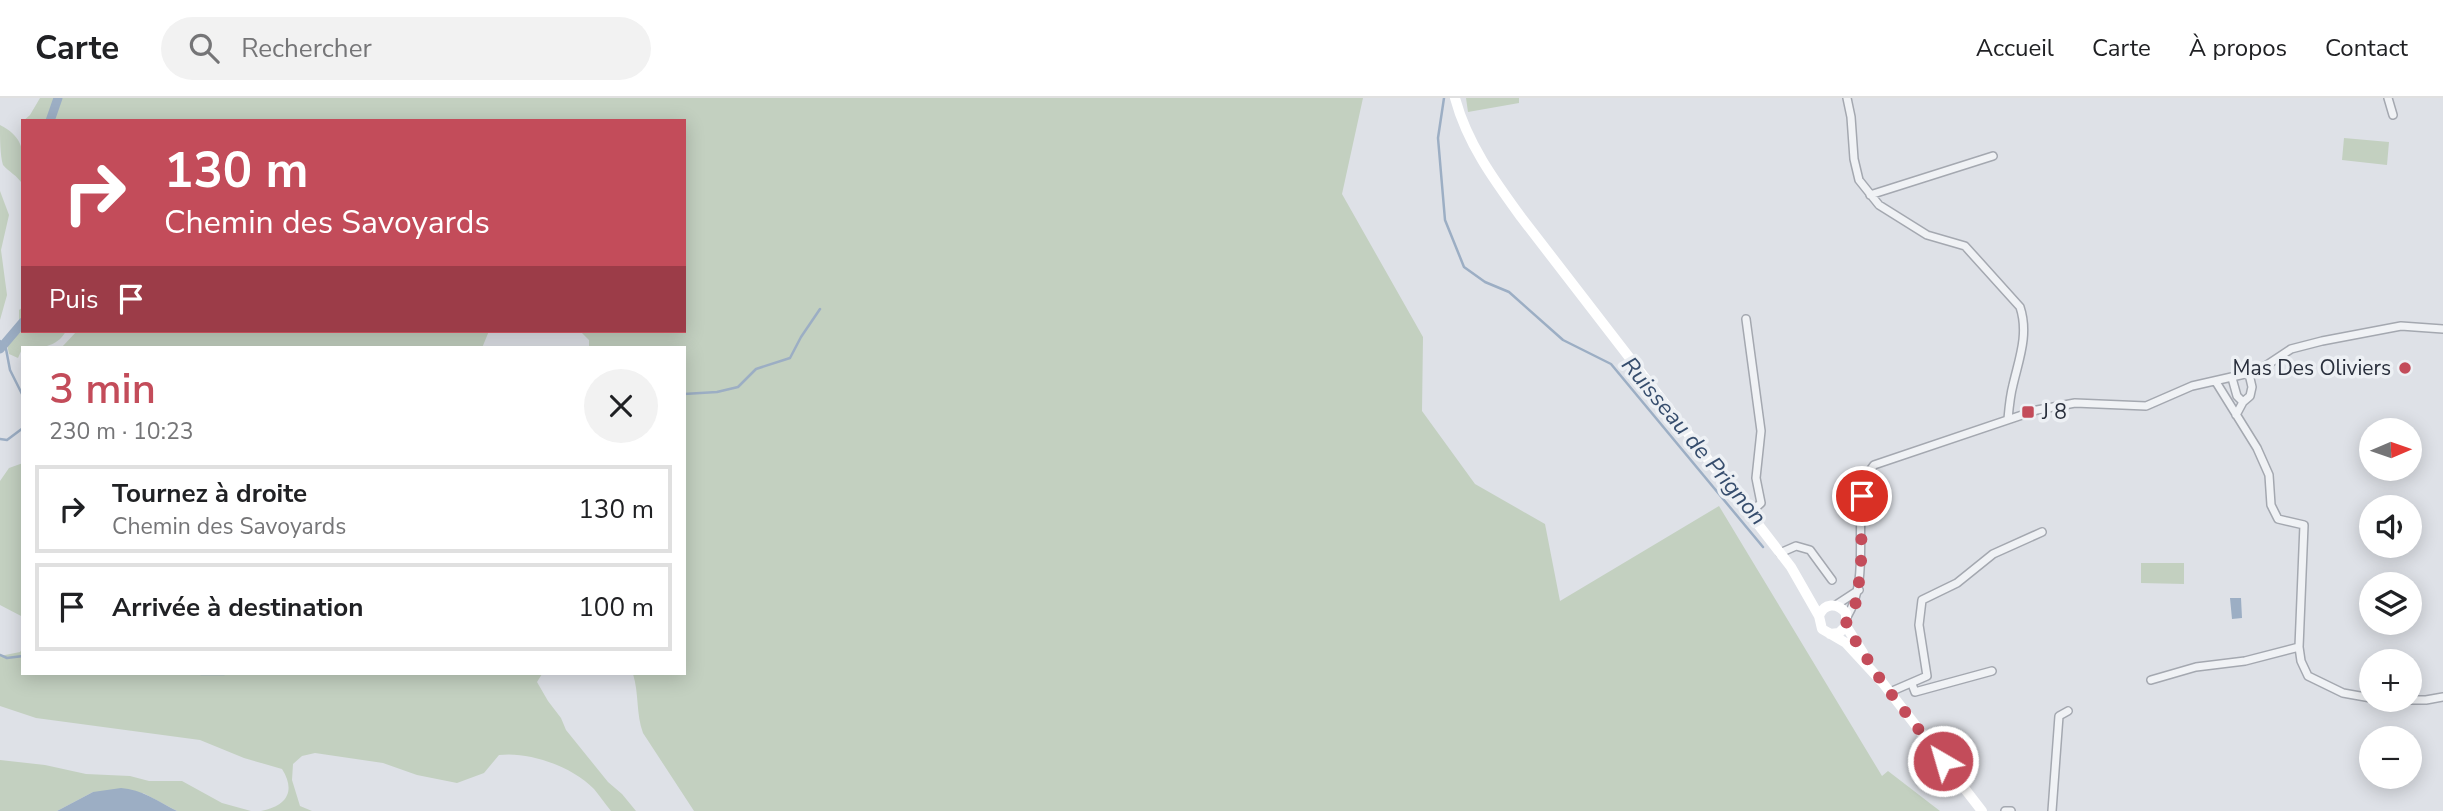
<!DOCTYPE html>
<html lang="fr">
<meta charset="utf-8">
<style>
:root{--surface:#fff;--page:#f2f2f2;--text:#202124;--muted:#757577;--line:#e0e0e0;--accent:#c34c5a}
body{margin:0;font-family:"Nunito Sans",sans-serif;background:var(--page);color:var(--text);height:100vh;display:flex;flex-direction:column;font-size:26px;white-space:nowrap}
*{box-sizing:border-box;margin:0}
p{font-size:23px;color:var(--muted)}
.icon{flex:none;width:38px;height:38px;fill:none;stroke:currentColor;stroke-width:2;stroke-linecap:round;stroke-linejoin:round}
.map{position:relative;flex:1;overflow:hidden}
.sheet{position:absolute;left:21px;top:248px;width:665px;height:329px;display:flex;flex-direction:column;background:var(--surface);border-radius:0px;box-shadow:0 4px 18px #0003}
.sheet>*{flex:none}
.top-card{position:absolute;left:21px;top:21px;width:665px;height:214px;border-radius:0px;box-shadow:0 4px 18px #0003;background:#c34c5a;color:#fff;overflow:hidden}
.needle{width:46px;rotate:88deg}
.controls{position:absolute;left:2359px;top:320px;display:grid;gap:14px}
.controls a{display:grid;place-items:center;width:63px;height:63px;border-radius:50%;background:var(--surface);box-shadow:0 4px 18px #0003;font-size:35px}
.pin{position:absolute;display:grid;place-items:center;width:60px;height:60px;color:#fff;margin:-30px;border:4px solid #fff;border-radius:50%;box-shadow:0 2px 7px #0007}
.me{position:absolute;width:77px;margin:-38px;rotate:322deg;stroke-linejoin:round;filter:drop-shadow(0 0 5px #0008)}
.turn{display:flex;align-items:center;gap:24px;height:147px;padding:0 28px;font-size:32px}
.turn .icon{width:91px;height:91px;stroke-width:2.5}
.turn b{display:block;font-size:49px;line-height:60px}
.then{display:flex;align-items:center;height:66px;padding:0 28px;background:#0003;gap:14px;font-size:26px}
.round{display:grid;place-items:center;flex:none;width:74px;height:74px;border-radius:37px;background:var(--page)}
.head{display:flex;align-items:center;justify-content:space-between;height:119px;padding:0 28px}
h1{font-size:42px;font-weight:600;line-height:52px;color:var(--accent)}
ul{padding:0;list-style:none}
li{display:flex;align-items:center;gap:21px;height:88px;margin:0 14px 10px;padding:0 14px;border:4px solid var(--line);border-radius:0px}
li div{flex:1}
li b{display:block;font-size:26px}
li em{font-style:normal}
header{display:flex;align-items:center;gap:42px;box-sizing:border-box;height:98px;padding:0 35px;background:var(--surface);border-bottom:2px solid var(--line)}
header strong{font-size:33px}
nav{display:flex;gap:38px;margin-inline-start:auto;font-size:24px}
.search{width:490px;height:63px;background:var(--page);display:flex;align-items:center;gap:18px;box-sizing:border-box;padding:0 24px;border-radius:38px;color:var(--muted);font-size:26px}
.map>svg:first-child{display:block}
.green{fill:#c3d0c0}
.water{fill:#9caec4}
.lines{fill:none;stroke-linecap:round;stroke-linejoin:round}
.stream{stroke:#9caec4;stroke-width:2.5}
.canal{stroke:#9caec4;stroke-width:9}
.minor-casing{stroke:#a4a8b0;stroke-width:10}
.minor{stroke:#f0f2f5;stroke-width:7}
.secondary{stroke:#fff;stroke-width:10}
.route{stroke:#c34c5a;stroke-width:12;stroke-dasharray:0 21.6}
.poi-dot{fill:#c34c5a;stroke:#edf0f4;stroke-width:2.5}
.labels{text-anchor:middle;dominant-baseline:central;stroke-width:7;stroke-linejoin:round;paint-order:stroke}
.poi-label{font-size:21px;fill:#292f3c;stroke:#edf0f4;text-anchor:end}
.water-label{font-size:23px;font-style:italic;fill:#364d6d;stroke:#edf0f4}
</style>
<header>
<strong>Carte</strong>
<div class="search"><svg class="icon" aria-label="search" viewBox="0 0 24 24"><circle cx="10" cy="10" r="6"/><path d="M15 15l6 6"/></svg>Rechercher</div>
<nav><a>Accueil</a><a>Carte</a><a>À propos</a><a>Contact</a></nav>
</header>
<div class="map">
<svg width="2443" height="713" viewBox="0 0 2443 713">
<rect width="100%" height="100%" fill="#dee1e7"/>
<!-- green -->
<path class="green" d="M 40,0 L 1363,0 L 1342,96 L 1423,239 L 1422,313 L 1475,386 L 1545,426 L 1560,503 L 1719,408 L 1882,678 L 1888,673 L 1940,713 L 694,713 L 643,635 C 636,616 639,595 633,576 L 684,576 L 684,250 L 589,250 L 589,242 L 580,233 L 684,233 L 684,23 L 23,23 L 23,30 L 22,24 L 30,17 Z
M 1466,0 L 1519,0 L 1519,5 L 1468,14 Z
M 0,27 C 28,41 23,59 23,87 C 17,77 9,74 3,67 C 0,57 0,39 0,27 Z
M 2344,40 L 2389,44 L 2387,67 L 2342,62 Z
M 0,93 L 9,117 L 1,152 L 7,197 L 0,222 Z
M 23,209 L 23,233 L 66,233 C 57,250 39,250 22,251 L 18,260 L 9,256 L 7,246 L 13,235 L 21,228 L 19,224 L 19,212 Z
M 77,233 L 489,233 L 482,250 L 61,250 Z
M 23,365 L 23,519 L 0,507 L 0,383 L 9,370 Z
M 2141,465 L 2184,465 L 2184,486 L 2141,485 Z
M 23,550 L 23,576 L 542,576 L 537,584 L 548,603 L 561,620 L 566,632 L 608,684 L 622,696 L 636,713 L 611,713 C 605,706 600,698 594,691 C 573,669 529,653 499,657 L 484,675 L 457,685 L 417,677 L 383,665 L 315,655 L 302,658 L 293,666 L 292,682 L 300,708 L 312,713 L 261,713 C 287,708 296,693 282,671 L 244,660 L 200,642 L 36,620 L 0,608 L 0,558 L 20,554 Z
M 0,662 L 45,667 L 86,676 L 130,678 L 149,683 L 182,683 L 222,705 L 251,713 L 177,713 L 143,695 L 93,694 L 57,713 L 0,713 Z"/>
<!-- water -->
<path class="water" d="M 2230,500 L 2241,500 L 2242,520 L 2232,521 Z
M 121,690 C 141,691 159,704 177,713 L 57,713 L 93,694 Z"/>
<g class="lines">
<!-- stream -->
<path class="stream" d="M 1444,0 L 1438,40 L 1445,122 L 1464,169 L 1485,184 L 1509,194 L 1563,242 L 1611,266 L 1763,449
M 0,243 L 6,251 L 10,272 L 23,298
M 684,296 L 717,294 L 738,289 L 756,271 L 790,260 L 801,239 L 820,211
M 0,341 L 7,342 L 23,330
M 0,557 L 7,560 L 23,558
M 201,576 L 224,576"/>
<!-- canal -->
<path class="canal" d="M 50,23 L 58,0
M 0,251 L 23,224"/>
<!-- minor casing -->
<g class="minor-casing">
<path id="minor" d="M 1847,0 L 1851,19 L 1854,61 L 1859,82 L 1879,107 L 1927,137 L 1965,148 L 2020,209 C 2029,236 2019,261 2013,287 C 2010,298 2009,310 2008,321
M 2388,0 L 2393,17
M 1870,97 L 1993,58
M 1746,221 L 1761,333 L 1756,380 L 1761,405 L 1750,415
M 2232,280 L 2237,298 L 2243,304
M 2216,284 L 2257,350 L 2269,377 L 2271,407 L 2278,421 L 2304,427 L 2299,549 L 2301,563 L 2308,578 L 2343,595 L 2371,600
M 2236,317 L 2243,304 L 2250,298 L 2252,289 L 2249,276
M 1780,455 L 1796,448 L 1810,452 L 1832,482
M 1836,507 L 1859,492
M 1847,519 C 1868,483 1857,442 1862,402 C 1863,395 1862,386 1865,380 C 1867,376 1871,371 1874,367 L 2037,312 L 2075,305 L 2146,308 L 2192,288 L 2258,273 L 2291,251 L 2322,243 L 2401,228 L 2443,231
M 2151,582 L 2196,569 L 2245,563 L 2299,549
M 1912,586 L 1915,594 L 1992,573
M 1890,594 L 1927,578 L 1919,527 L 1922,502 L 1957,485 L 1993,456 L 2042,434
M 2384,602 L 2426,602 L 2443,599
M 2005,713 L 2011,713
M 2052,713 L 2059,618 L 2068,613"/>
</g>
<!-- minor -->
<use href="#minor" class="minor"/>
<!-- secondary -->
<path class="secondary" d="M 1455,0 C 1467,45 1494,82 1521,119 L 1791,469 L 1819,518 L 1822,531 L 1846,545 L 1882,584 L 1982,713
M 1819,518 C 1824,505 1837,504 1846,515 L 1846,528 L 1839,535 L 1830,536
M 1846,528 L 1863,555"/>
</g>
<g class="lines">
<!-- route -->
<path class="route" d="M 1862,398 L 1861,467 L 1858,492 L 1857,503 L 1847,519 L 1846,528 L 1882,584 L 1943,663"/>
</g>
<!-- markers -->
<g class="poi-dot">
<circle cx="2405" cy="270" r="7"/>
<rect x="2021" y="307" width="14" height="14" rx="3.5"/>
</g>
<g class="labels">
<!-- poi labels -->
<g class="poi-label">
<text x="2391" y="270">Mas Des Oliviers</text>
<text x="2042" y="314" text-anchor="start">J 8</text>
</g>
<!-- water labels -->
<g class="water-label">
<text transform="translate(1694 343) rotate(50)">Ruisseau de Prignon</text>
</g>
</g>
</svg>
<div class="controls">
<a><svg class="needle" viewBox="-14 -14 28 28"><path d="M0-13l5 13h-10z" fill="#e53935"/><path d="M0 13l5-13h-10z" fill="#757577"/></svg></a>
<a><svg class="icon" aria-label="sound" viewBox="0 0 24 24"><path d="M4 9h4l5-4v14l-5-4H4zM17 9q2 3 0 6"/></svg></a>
<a><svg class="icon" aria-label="layers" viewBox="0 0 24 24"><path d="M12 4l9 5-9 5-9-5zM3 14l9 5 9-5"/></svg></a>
<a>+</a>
<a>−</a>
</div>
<div class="pin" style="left:1862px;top:398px;background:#d93025"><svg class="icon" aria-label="arrive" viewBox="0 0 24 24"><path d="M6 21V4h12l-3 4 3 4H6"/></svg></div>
<svg class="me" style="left:1943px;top:663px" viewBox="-20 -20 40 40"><circle r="17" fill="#c34c5a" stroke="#fff" stroke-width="3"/><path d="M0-11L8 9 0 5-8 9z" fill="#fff"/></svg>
<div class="top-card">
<div class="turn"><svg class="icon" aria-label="right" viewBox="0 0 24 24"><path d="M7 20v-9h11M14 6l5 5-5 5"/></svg><div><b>130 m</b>Chemin des Savoyards</div></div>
<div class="then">Puis<svg class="icon" aria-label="arrive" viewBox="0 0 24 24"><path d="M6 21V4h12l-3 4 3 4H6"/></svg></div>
</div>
<section class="sheet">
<div class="head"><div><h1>3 min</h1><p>230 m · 10:23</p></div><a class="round"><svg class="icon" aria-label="close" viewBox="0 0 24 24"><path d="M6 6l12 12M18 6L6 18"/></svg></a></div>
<ul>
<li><svg class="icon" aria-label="right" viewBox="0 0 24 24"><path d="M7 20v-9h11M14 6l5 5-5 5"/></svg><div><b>Tournez à droite</b><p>Chemin des Savoyards</p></div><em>130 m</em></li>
<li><svg class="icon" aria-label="arrive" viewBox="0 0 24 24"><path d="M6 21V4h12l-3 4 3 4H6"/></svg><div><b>Arrivée à destination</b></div><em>100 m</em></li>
</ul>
</section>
</div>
